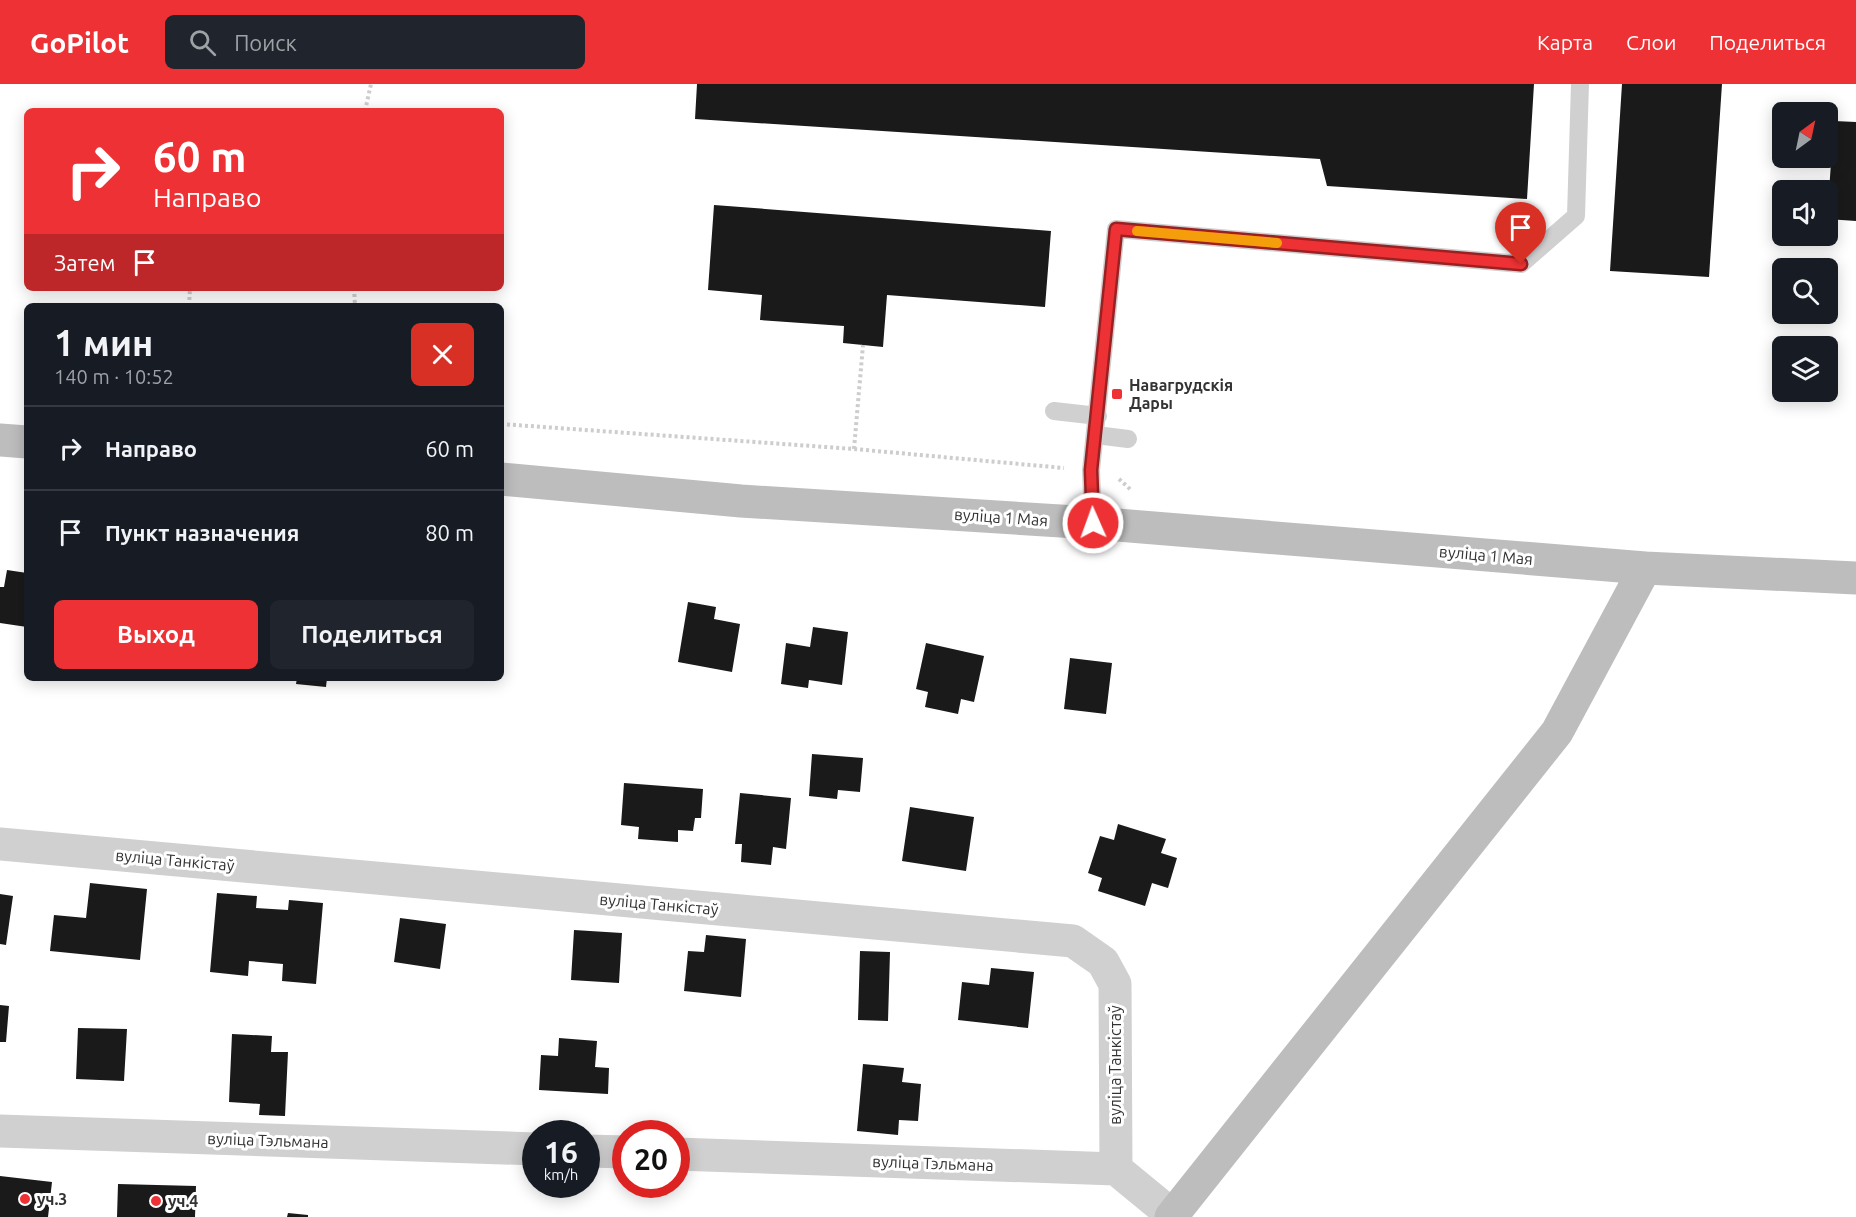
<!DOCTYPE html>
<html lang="ru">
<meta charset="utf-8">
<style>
:root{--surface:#171b24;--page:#20242c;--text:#f1f3f6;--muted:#9ea1a6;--line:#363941;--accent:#ed3134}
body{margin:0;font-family:Ubuntu,sans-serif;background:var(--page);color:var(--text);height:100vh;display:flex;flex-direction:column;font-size:22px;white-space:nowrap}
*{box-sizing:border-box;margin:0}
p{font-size:20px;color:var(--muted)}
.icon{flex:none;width:33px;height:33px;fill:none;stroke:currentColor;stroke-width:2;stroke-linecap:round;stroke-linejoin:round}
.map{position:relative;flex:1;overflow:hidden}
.drawer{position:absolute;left:24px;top:219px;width:480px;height:378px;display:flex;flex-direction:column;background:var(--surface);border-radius:9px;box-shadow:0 3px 15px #0003}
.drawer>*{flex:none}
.banner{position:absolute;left:24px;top:24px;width:480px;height:183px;border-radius:9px;box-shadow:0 3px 15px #0003;background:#ed3134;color:#fff;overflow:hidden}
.needle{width:39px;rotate:33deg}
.tools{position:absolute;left:1772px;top:18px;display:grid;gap:12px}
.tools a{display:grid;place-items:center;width:66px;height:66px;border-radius:9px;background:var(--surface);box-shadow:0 3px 15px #0003;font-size:30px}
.speed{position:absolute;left:522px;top:1036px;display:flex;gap:12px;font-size:30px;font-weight:700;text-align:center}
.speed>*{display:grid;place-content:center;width:78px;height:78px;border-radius:50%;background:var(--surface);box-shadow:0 3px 15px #0003;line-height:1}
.speed small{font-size:15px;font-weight:400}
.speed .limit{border:9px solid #d22;background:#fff;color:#111}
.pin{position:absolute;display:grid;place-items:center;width:51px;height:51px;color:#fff;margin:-62px -26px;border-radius:50% 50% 50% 0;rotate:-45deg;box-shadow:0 0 6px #0007}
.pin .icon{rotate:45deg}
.me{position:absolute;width:66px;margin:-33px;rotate:358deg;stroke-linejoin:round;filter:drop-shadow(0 0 4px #0008)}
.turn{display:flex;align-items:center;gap:21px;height:126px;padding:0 30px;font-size:27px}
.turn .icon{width:78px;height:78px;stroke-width:2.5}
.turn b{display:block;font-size:42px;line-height:51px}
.then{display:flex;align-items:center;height:57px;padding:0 30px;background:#0003;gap:12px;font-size:22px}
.round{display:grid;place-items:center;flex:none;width:63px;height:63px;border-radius:9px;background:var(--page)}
.overview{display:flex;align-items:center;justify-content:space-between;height:102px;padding:0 30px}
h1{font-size:36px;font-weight:700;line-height:45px}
.cta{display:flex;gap:12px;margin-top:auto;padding:12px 30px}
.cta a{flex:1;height:69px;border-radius:9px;background:var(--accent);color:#fff;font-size:24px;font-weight:700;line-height:69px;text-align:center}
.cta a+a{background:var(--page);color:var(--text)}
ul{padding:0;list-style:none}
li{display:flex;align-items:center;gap:18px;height:84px;padding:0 30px;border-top:2px solid var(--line)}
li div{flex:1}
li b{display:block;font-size:22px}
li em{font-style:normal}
header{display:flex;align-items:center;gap:36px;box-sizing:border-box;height:84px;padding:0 30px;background:var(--accent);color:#fff}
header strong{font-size:28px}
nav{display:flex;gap:33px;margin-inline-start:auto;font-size:21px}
.search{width:420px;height:54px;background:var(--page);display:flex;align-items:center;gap:15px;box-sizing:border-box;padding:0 21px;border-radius:9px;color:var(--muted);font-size:22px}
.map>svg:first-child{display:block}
.building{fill:#1a1a1a}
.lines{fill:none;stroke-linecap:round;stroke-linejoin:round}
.path{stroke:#cdcdcd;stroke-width:4;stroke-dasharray:3 3;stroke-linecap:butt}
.lane{stroke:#d0d0d0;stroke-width:18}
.street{stroke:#d0d0d0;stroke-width:33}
.secondary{stroke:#bdbdbd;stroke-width:33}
.route-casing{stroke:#9a2022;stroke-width:15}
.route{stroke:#ed3134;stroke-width:10}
.slow{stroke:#f59e0b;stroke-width:10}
.poi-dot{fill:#ed3134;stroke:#fff;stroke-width:2}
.labels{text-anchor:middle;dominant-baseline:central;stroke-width:6;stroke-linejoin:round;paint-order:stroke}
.poi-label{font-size:16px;font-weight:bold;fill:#333;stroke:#fff;text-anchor:start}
.street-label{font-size:16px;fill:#333;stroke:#fff}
</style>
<header>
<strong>GoPilot</strong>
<div class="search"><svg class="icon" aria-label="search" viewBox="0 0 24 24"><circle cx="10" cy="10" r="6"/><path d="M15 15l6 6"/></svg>Поиск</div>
<nav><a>Карта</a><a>Слои</a><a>Поделиться</a></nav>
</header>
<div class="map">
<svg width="1856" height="1133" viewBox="0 0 1856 1133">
<rect width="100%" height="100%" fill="#fff"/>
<!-- building -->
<path class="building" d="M 697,0 L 1534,0 L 1527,115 L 1327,102 L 1320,75 L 695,35 Z
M 1622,0 L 1722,0 L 1709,193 L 1610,187 Z
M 1834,37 L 1856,38 L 1856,137 L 1827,135 Z
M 714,121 L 1051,147 L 1045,223 L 887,211 L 883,263 L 843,259 L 844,242 L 760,236 L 762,211 L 708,206 Z
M 7,486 L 27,489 L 27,543 L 0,539 L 0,503 L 4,503 Z
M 688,518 L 716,523 L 714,535 L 740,540 L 732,588 L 678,578 Z
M 813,543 L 848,548 L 842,601 L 809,596 L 808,604 L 781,600 L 786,559 L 810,563 Z
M 926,559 L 984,572 L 974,618 L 961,615 L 958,630 L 925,623 L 928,608 L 916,605 Z
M 1070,574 L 1112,579 L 1106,630 L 1064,625 Z
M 297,594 L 327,594 L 326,603 L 296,600 Z
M 812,670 L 863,674 L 860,708 L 838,706 L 837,715 L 809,712 Z
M 624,699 L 703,705 L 701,734 L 695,734 L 693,747 L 678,746 L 678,758 L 638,755 L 639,743 L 621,741 Z
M 740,709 L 791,714 L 786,765 L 773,763 L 771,781 L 741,778 L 742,760 L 735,760 Z
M 910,723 L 974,733 L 966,787 L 902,777 Z
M 1118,740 L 1166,755 L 1161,769 L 1177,774 L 1168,804 L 1152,799 L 1145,822 L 1098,807 L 1102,794 L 1088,789 L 1100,752 L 1114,756 Z
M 90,799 L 147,805 L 140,876 L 50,867 L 54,831 L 86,834 Z
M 217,809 L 257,812 L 256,824 L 288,826 L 289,816 L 323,819 L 316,900 L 282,897 L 283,880 L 249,877 L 248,892 L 210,888 Z
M 0,810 L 13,812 L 6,861 L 0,860 Z
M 400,834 L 446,840 L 440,885 L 394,878 Z
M 574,846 L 622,849 L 619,899 L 571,896 Z
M 706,851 L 746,855 L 741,913 L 684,907 L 688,867 L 704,868 Z
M 860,867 L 890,868 L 888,937 L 858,936 Z
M 991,884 L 1034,888 L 1028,944 L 958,936 L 962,898 L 989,901 Z
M 0,921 L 9,922 L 6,958 L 0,958 Z
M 78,944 L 127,945 L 124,997 L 76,995 Z
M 232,950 L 272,952 L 271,968 L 288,968 L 285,1032 L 259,1031 L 260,1020 L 229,1018 Z
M 559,954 L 597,957 L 595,983 L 609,984 L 608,1010 L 539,1006 L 541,971 L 558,972 Z
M 863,980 L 904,984 L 902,998 L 921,1000 L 918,1037 L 899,1036 L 898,1051 L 857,1047 Z
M 0,1092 L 52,1098 L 48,1133 L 0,1133 Z
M 118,1100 L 196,1102 L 195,1133 L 117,1133 Z
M 288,1129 L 308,1131 L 308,1133 L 287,1133 Z"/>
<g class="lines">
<!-- path -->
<path class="path" d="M 365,27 L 371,0
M 354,204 L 355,222
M 189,222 L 190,204
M 501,340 L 854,365 L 1064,384
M 854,365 L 863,261
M 1119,395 L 1131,406"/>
<!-- lane -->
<path class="lane" d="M 1054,327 L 1098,332
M 1096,351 L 1128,355
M 1093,439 L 1091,386 L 1116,145 L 1521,180 L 1576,132 L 1580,0"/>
<!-- street -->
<path class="street" d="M 0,760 L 1073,857 L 1103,878 L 1115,900 L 1116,1085
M 0,1047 L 536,1065
M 586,1067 L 626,1068
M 676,1070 L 1116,1085 L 1172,1131"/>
<!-- secondary -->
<path class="secondary" d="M 0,356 L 27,358
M 501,395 L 741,417 L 1093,439 L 1645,484 L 1856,494
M 1171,1133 L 1557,648 L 1645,484"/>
</g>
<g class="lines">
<!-- route casing -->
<g class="route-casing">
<path id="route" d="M 1093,439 L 1091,386 L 1116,145 L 1521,180"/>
</g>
<!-- route -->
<use href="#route" class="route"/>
<!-- slow -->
<path class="slow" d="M 1137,147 L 1277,159"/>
</g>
<!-- markers -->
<g class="poi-dot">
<rect x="1111" y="304" width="12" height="12" rx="3"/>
<circle cx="25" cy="1115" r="6"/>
<circle cx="156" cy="1117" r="6"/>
</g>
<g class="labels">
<!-- poi labels -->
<g class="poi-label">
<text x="1129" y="301">Навагрудскія<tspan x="1129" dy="18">Дары</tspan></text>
<text x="37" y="1115">уч.3</text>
<text x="168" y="1117">уч.4</text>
</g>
<!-- street labels -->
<g class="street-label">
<text transform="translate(1001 433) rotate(4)">вуліца 1 Мая</text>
<text transform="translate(1486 471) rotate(5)">вуліца 1 Мая</text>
<text transform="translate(175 776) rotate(5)">вуліца Танкістаў</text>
<text transform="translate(659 820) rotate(5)">вуліца Танкістаў</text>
<text transform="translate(1115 981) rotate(-90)">вуліца Танкістаў</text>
<text transform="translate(268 1056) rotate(2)">вуліца Тэльмана</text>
<text transform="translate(933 1079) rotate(2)">вуліца Тэльмана</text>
</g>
</g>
</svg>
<div class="tools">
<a><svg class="needle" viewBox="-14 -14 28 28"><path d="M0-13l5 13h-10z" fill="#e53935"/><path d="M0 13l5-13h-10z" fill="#9ea1a6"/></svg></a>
<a><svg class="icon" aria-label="sound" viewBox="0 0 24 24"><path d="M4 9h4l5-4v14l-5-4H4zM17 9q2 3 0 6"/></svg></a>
<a><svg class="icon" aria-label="search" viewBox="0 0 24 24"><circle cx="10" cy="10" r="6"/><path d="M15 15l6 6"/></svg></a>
<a><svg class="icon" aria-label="layers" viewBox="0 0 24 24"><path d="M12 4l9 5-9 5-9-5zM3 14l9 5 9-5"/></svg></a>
</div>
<div class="speed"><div>16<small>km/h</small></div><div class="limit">20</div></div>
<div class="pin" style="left:1521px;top:180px;background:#d93025"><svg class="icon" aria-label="arrive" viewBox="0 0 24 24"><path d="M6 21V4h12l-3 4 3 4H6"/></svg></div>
<svg class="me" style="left:1093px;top:439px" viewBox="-20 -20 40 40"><circle r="17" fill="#ed3134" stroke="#fff" stroke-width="3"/><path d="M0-11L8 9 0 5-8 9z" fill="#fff"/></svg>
<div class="banner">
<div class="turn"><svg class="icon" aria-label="right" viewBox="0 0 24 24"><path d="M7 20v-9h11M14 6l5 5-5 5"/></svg><div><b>60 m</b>Направо</div></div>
<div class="then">Затем<svg class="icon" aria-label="arrive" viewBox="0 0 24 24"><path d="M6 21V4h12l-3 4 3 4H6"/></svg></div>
</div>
<section class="drawer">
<div class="overview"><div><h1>1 мин</h1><p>140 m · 10:52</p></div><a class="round" style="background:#d93025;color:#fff"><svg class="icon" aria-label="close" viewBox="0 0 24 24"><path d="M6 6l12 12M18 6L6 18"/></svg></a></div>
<ul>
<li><svg class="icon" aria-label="right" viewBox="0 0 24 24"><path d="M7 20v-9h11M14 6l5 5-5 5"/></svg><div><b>Направо</b></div><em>60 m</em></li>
<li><svg class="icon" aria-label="arrive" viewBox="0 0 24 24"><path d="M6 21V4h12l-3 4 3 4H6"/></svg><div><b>Пункт назначения</b></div><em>80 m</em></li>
</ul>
<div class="cta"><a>Выход</a><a>Поделиться</a></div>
</section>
</div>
